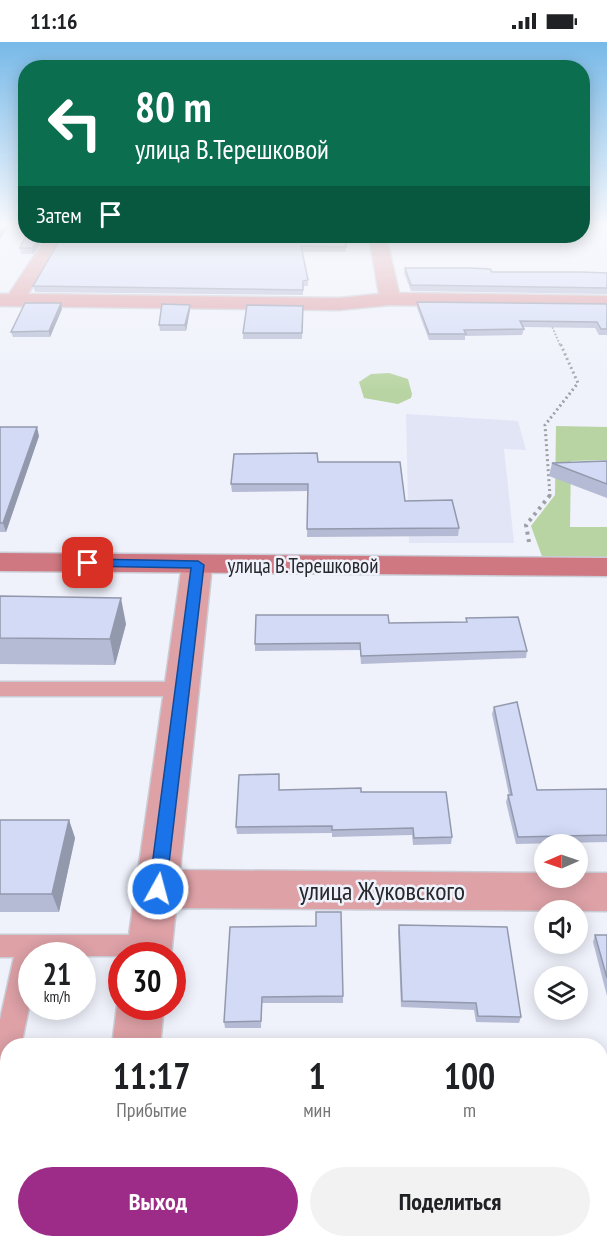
<!DOCTYPE html>
<html lang="ru">
<meta charset="utf-8">
<style>
:root{--surface:#fff;--page:#f2f2f2;--text:#202124;--muted:#757577;--accent:#9d2b88}
body{margin:0;font-family:"PT Sans Narrow",sans-serif;background:var(--page);color:var(--text);height:100vh;display:flex;flex-direction:column;font-size:22px;white-space:nowrap}
*{box-sizing:border-box;margin:0}
p{font-size:20px;color:var(--muted)}
.icon{flex:none;width:33px;height:33px;fill:none;stroke:currentColor;stroke-width:2;stroke-linecap:round;stroke-linejoin:round}
.map{position:relative;flex:1;overflow:hidden}
.side{position:absolute;left:0px;top:996px;width:608px;height:210px;display:flex;flex-direction:column;background:var(--surface);border-radius:24px 24px 0 0;box-shadow:0 3px 15px #0003}
.side>*{flex:none}
.banner{position:absolute;left:18px;top:18px;width:572px;height:183px;border-radius:24px;box-shadow:0 3px 15px #0003;background:#0b6e4f;color:#fff;overflow:hidden}
.needle{width:39px;rotate:268deg}
.tools{position:absolute;left:534px;top:792px;display:grid;gap:12px}
.tools a{display:grid;place-items:center;width:54px;height:54px;border-radius:50%;background:var(--surface);box-shadow:0 3px 15px #0003;font-size:30px}
.speed{position:absolute;left:18px;top:900px;display:flex;gap:12px;font-size:30px;font-weight:700;text-align:center}
.speed>*{display:grid;place-content:center;width:78px;height:78px;border-radius:50%;background:var(--surface);box-shadow:0 3px 15px #0003;line-height:1}
.speed small{font-size:15px;font-weight:400}
.speed .limit{border:9px solid #d22;background:#fff;color:#111}
.pin{position:absolute;display:grid;place-items:center;width:51px;height:51px;color:#fff;margin:-26px;border-radius:12px;box-shadow:0 3px 9px #0006}
.me{position:absolute;width:66px;margin:-33px;rotate:7deg;stroke-linejoin:round;filter:drop-shadow(0 0 4px #0008)}
.turn{display:flex;align-items:center;gap:21px;height:126px;padding:0 18px;font-size:27px}
.turn .icon{width:78px;height:78px;stroke-width:2.5}
.turn b{display:block;font-size:42px;line-height:51px}
.then{display:flex;align-items:center;height:57px;padding:0 18px;background:#0003;gap:12px;font-size:22px}
.eta{display:flex;justify-content:space-evenly;align-items:center;height:102px;text-align:center}
.eta b{font-size:36px;font-weight:800;line-height:42px}
.primary-button{display:flex;gap:12px;margin-top:auto;padding:12px 18px}
.primary-button a{flex:1;height:69px;border-radius:36px;background:var(--accent);color:#fff;font-size:24px;font-weight:800;line-height:69px;text-align:center}
.primary-button a+a{background:var(--page);color:var(--text)}
.status{display:flex;justify-content:space-between;align-items:center;height:42px;padding:0 30px;background:var(--surface);direction:ltr}
.status svg{height:16px;fill:currentColor}
.map>svg:first-child{display:block}
.built{fill:#e1e5f6}
.green{fill:#b8d4a2}
.lines{fill:none;stroke-linecap:round;stroke-linejoin:round}
.lane-casing{stroke:#cbcdd6;stroke-width:3}
.street-casing{stroke:#cbcdd6;stroke-width:3}
.secondary-casing{stroke:#cbcdd6;stroke-width:3}
.path-far2{stroke:#9ea0a7;stroke-width:2;stroke-dasharray:1.5 2;stroke-linecap:butt}
.path-far1{stroke:#9ea0a7;stroke-width:3;stroke-dasharray:2 3;stroke-linecap:butt}
.path{stroke:#9ea0a7;stroke-width:4;stroke-dasharray:3 4.5;stroke-linecap:butt}
.lane{fill:#dda1a6;fill-rule:evenodd}
.street{fill:#dda1a6;fill-rule:evenodd}
.secondary{fill:#cf7882;fill-rule:evenodd}
.wall{fill:#b5bbd4}
.shaded-wall{fill:#9399ac}
.building{fill:#d2daf6;stroke:#9399ac;stroke-width:1.5}
.route{fill:#1a73e8;stroke:#114b97;stroke-width:1.5}
.labels{text-anchor:middle;dominant-baseline:central;stroke-width:5;stroke-linejoin:round;paint-order:stroke}
.street-label{font-size:21px;fill:#27282c;stroke:#eff1fb}
.near-street-label{font-size:26px;fill:#27282c;stroke:#eff1fb}
</style>
<div class="status"><b>11:16</b><svg viewBox="0 0 49 12"><path d="M0 12V9h3v3zM5 12V6h3v6zM10 12V3h3v9zM15 12V0h3v12zM26 1h20v11H26zM47 4h2v5h-2z"/></svg></div>
<div class="map">
<svg width="607" height="1206" viewBox="0 0 607 1206">
<rect width="100%" height="100%" fill="#eff1fb"/>
<!-- built -->
<path class="built" d="M 406,372 L 518,379 L 526,408 L 504,407 L 514,501 L 409,501 Z"/>
<!-- green -->
<path class="green" d="M 389,331 L 408,337 L 412,352 L 411,356 L 398,362 L 364,356 L 359,340 L 371,332 Z
M 556,384 L 607,385 L 607,418 L 571,419 L 570,485 L 607,485 L 607,521 L 544,520 L 531,484 L 555,453 Z"/>
<g class="lines">
<!-- lane casing -->
<g class="lane-casing">
<path id="lane" d="M 0,640 L 182,640 L 189,642 L 191,647 L 189,652 L 182,654 L 0,654 Z
M 0,893 L 149,893 L 158,896 L 161,904 L 158,912 L 154,914 L 32,914 L 32,951 L 21,1004 L 8,1004 L 8,1047 L 0,1051 L 0,978 L 14,915 L 0,915 Z
M 0,1117 L 8,1117 L 8,1147 L 0,1147 Z"/>
</g>
<!-- street casing -->
<g class="street-casing">
<path id="street" d="M 47,194 L 64,194 L 28,252 L 339,256 L 379,252 L 369,194 L 386,194 L 399,251 L 607,254 L 607,266 L 390,263 L 339,268 L 0,264 L 0,252 L 9,252 Z
M 197,514 L 208,516 L 212,523 L 180,828 L 544,831 L 544,836 L 578,836 L 578,831 L 607,831 L 607,869 L 176,866 L 171,914 L 126,914 L 182,523 L 186,516 Z
M 122,955 L 122,964 L 164,964 L 160,1004 L 112,1004 L 117,964 Z
M 81,1198 L 137,1198 L 136,1206 L 80,1206 Z"/>
</g>
<!-- secondary casing -->
<g class="secondary-casing">
<path id="secondary" d="M 0,511 L 607,516 L 607,534 L 0,529 Z"/>
</g>
<!-- path-far2 -->
<path class="path-far2" d="M 551,282 L 560,303"/>
<!-- path-far1 -->
<path class="path-far1" d="M 550,454 L 545,383 L 578,341 L 560,301"/>
<!-- path -->
<path class="path" d="M 529,500 L 526,483 L 551,452"/>
<!-- lane -->
<use href="#lane" class="lane"/>
<!-- street -->
<use href="#street" class="street"/>
<!-- secondary -->
<use href="#secondary" class="secondary"/>
</g>
<!-- wall -->
<path class="wall" d="M 46,194 L 33,212 L 21,212 L 20,206 Z
M 346,194 L 346,210 L 302,210 L 308,238 L 308,244 L 303,244 L 303,253 L 35,250 L 33,244 Z
M 405,226 L 492,230 L 607,231 L 607,252 L 411,249 L 404,231 Z
M 417,260 L 607,262 L 607,293 L 599,293 L 595,286 L 523,285 L 524,287 L 522,293 L 465,294 L 465,298 L 429,298 L 417,266 Z
M 190,263 L 190,268 L 186,289 L 160,289 L 159,283 Z
M 303,264 L 302,297 L 243,297 L 243,291 Z
M 62,267 L 50,295 L 13,295 L 11,290 Z
M 0,385 L 39,394 L 6,490 L 0,490 Z
M 607,419 L 607,456 L 549,434 L 552,421 Z
M 318,420 L 405,459 L 459,486 L 458,494 L 307,495 L 308,449 L 232,450 L 231,442 Z
M 0,554 L 126,582 L 115,623 L 0,622 Z
M 466,576 L 527,609 L 526,616 L 361,622 L 360,608 L 255,609 L 255,602 L 389,581 L 466,580 Z
M 494,665 L 537,748 L 607,747 L 607,800 L 516,802 L 506,760 L 508,753 L 509,753 L 492,672 Z
M 279,748 L 361,750 L 452,795 L 451,802 L 413,803 L 412,793 L 332,795 L 332,791 L 237,792 L 236,785 Z
M 0,778 L 69,778 L 75,796 L 59,870 L 0,870 Z
M 399,883 L 521,975 L 519,981 L 476,980 L 474,968 L 401,965 L 398,889 Z
M 230,885 L 343,954 L 343,961 L 262,961 L 261,986 L 225,986 L 224,980 Z
M 595,893 L 607,893 L 607,954 L 593,900 Z"/>
<!-- shaded-wall -->
<path class="shaded-wall" d="M 5,183 L 10,183 L 0,197 L 0,190 Z
M 41,194 L 46,194 L 33,212 L 32,206 Z
M 61,261 L 62,267 L 50,295 L 49,289 Z
M 190,263 L 190,268 L 186,289 L 185,283 Z
M 37,385 L 39,394 L 6,490 L 3,481 Z
M 121,556 L 126,582 L 115,623 L 110,597 Z
M 69,778 L 75,796 L 59,870 L 52,852 Z"/>
<!-- building -->
<path class="building" d="M 0,183 L 5,183 L 0,190 Z
M 26,194 L 41,194 L 32,206 L 20,206 Z
M 62,194 L 346,194 L 346,205 L 301,204 L 308,238 L 303,239 L 303,248 L 33,244 Z
M 405,226 L 469,226 L 490,227 L 492,230 L 582,230 L 607,231 L 607,246 L 411,243 Z
M 417,260 L 607,262 L 607,287 L 601,287 L 597,280 L 520,279 L 524,287 L 464,288 L 466,292 L 429,292 Z
M 25,261 L 61,261 L 49,289 L 11,290 Z
M 162,262 L 190,263 L 185,283 L 159,283 Z
M 247,263 L 303,264 L 302,291 L 243,291 Z
M 0,385 L 37,385 L 3,481 L 0,481 Z
M 317,411 L 318,420 L 400,420 L 405,459 L 452,458 L 459,486 L 307,487 L 308,442 L 231,442 L 234,412 Z
M 607,419 L 607,442 L 552,421 Z
M 0,554 L 121,556 L 110,597 L 0,596 Z
M 256,573 L 388,573 L 389,581 L 467,580 L 466,576 L 518,575 L 527,609 L 361,614 L 360,601 L 255,602 Z
M 517,660 L 537,748 L 607,747 L 607,793 L 518,795 L 508,753 L 512,753 L 494,665 Z
M 279,732 L 279,748 L 361,746 L 361,750 L 446,750 L 452,795 L 414,796 L 413,786 L 332,788 L 332,784 L 236,785 L 239,733 Z
M 0,778 L 69,778 L 52,852 L 0,852 Z
M 316,870 L 341,870 L 343,954 L 262,955 L 261,979 L 224,980 L 230,885 L 316,884 Z
M 399,883 L 507,885 L 521,975 L 478,974 L 476,961 L 402,959 Z
M 595,893 L 607,893 L 607,936 Z
M 198,1198 L 306,1198 L 306,1206 L 197,1206 Z"/>
<!-- sky -->
<linearGradient id="sky" x2="0" y2="1"><stop stop-color="#77b9e8"/><stop offset="0.52" stop-color="#f8f9fd"/><stop offset="1" stop-color="#f8f9fd" stop-opacity="0"/></linearGradient>
<rect width="607" height="352" fill="url(#sky)"/>
<!-- route -->
<path class="route" d="M 88,517 L 198,519 L 204,523 L 166,847 L 164,853 L 158,855 L 151,853 L 149,847 L 191,526 L 83,524 L 82,521 Z"/>
<g class="labels">
<!-- street labels -->
<g class="street-label">
<text x="303" y="523">улица В.Терешковой</text>
</g>
<!-- near-street labels -->
<g class="near-street-label">
<text x="382" y="848">улица Жуковского</text>
</g>
</g>
</svg>
<div class="tools">
<a><svg class="needle" viewBox="-14 -14 28 28"><path d="M0-13l5 13h-10z" fill="#e53935"/><path d="M0 13l5-13h-10z" fill="#757577"/></svg></a>
<a><svg class="icon" aria-label="sound" viewBox="0 0 24 24"><path d="M4 9h4l5-4v14l-5-4H4zM17 9q2 3 0 6"/></svg></a>
<a><svg class="icon" aria-label="layers" viewBox="0 0 24 24"><path d="M12 4l9 5-9 5-9-5zM3 14l9 5 9-5"/></svg></a>
</div>
<div class="speed"><div>21<small>km/h</small></div><div class="limit">30</div></div>
<div class="pin" style="left:88px;top:521px;background:#d93025"><svg class="icon" aria-label="arrive" viewBox="0 0 24 24"><path d="M6 21V4h12l-3 4 3 4H6"/></svg></div>
<svg class="me" style="left:158px;top:847px" viewBox="-20 -20 40 40"><circle r="17" fill="#1a73e8" stroke="#fff" stroke-width="3"/><path d="M0-11L8 9 0 5-8 9z" fill="#fff"/></svg>
<div class="banner">
<div class="turn"><svg class="icon" aria-label="left" viewBox="0 0 24 24"><path d="M17 20v-9H6M10 6l-5 5 5 5"/></svg><div><b>80 m</b>улица В.Терешковой</div></div>
<div class="then">Затем<svg class="icon" aria-label="arrive" viewBox="0 0 24 24"><path d="M6 21V4h12l-3 4 3 4H6"/></svg></div>
</div>
<section class="side">
<div class="eta">
<div><b>11:17</b><p>Прибытие</p></div>
<div><b>1</b><p>мин</p></div>
<div><b>100</b><p>m</p></div>
</div>
<div class="primary-button"><a>Выход</a><a>Поделиться</a></div>
</section>
</div>
